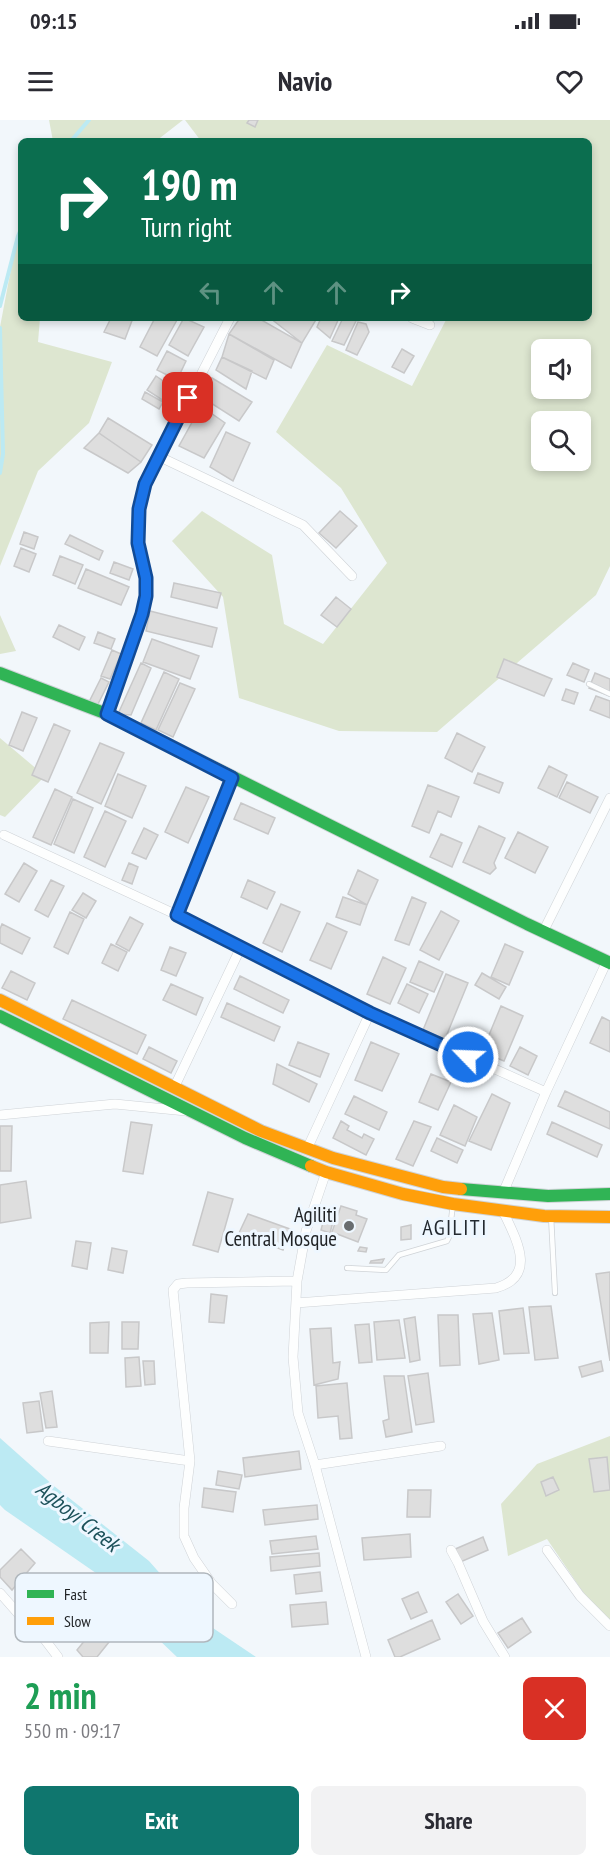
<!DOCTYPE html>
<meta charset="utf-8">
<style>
:root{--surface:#fff;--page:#f2f2f3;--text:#2b2b33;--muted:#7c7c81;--accent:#0f766e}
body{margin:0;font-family:"PT Sans Narrow",sans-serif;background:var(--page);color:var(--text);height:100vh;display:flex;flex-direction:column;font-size:22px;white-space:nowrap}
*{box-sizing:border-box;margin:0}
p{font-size:20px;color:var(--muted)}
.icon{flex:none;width:33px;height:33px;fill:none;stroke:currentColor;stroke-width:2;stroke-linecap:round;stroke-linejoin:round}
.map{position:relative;height:1537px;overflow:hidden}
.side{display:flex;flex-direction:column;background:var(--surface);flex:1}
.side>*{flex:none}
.guide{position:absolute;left:18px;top:18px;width:574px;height:183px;border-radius:9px;box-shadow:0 3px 9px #0003;background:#0b6e4f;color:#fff;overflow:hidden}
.controls{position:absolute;left:531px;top:219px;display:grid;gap:12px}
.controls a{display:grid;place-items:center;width:60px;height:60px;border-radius:9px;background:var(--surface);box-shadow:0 3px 9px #0003;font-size:30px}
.pin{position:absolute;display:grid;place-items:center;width:51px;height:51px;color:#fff;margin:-26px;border-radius:12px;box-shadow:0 3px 9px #0006}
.me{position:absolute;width:66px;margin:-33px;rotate:294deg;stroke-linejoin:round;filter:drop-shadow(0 0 4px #0008)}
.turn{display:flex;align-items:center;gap:21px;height:126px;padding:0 24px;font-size:27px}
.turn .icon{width:78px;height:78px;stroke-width:2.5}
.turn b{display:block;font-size:42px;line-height:51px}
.lanes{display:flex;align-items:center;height:57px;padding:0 24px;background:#0003;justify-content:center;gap:30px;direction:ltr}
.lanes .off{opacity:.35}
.round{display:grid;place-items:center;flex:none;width:63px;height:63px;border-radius:9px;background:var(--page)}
.overview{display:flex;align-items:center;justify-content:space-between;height:102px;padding:0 24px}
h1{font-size:36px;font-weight:700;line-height:45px;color:#1e9e55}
.primary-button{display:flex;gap:12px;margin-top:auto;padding:12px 24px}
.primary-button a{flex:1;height:69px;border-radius:9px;background:var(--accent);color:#fff;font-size:24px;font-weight:700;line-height:69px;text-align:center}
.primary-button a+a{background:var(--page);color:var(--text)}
.status{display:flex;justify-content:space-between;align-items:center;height:42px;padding:0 30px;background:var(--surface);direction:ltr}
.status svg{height:16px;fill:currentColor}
header{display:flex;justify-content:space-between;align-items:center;height:78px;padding:0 24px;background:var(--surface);font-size:27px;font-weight:700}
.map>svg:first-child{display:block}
.green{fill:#dde6d0;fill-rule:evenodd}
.water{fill:#bceaf3}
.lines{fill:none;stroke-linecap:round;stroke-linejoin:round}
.stream{stroke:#bceaf3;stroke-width:4}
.building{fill:#dedede;stroke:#c8c8c9;stroke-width:1.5}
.lane-casing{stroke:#cfd3d7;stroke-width:6}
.street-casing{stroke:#cfd3d7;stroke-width:10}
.fast-casing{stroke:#cfd3d7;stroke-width:14}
.slow-casing{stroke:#cfd3d7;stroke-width:14}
.lane{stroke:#fdfefe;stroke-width:4.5}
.street{stroke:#fdfefe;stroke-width:9}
.fast{stroke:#30b455;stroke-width:12}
.slow{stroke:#ff9f0a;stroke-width:12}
.route-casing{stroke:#114b97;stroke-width:15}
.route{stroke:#1a73e8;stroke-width:10}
.poi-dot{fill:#686c6f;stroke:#eef7ff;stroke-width:2}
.labels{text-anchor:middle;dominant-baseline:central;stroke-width:6;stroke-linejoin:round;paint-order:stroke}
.poi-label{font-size:21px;fill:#1e2124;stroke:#eef7ff;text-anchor:end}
.neighbourhood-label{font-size:22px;letter-spacing:1.5px;fill:#242a30;stroke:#eef7ff}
.water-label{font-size:22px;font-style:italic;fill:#1c515a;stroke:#eef7ff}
.key{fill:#eef7ff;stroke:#b0b7bd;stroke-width:1.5}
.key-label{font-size:16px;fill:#1e2124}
</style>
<div class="status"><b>09:15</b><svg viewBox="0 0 49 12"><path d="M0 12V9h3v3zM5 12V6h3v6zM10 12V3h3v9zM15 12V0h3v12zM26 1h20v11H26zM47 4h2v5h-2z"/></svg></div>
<header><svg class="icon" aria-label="menu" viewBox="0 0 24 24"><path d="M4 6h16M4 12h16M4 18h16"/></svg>Navio<svg class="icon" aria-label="heart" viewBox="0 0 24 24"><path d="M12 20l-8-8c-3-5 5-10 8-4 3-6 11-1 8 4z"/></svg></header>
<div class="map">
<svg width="610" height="1537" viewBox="0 0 610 1537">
<rect width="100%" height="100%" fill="#f2f7fb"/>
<!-- green -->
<path class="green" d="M 49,0 L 183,0 L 156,21 L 53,21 Z
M 185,0 L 610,0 L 610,446 L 596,475 L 437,612 L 339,611 L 239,578 L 223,477 L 172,421 L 202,391 L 272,435 L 284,504 L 323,524 L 387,443 L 341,368 L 276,312 L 327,225 L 412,266 L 447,198 L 590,198 L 590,21 L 201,21 ZM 542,230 L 580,230 L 580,268 L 542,268 ZM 542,302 L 580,302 L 580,340 L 542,340 Z
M 21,113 L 21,198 L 40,198 L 38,222 L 112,242 L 89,303 L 38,351 L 0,446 L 0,207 L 14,133 Z
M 0,495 L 16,531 L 0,534 Z
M 0,618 L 45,656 L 5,697 L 0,695 Z
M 610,1316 L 610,1501 L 587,1478 L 547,1419 L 508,1436 L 501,1384 L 537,1344 Z"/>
<!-- water -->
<path class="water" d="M 0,1318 L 54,1366 L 149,1441 L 201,1500 L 256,1537 L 177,1537 L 155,1516 L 106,1460 L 5,1390 L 0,1385 Z"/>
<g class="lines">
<!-- stream -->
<path class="stream" d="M 71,21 L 89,0
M 0,186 L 18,116 L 21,109
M 0,208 L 3,334 L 0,353"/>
</g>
<!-- building -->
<path class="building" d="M 249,0 L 258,0 L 255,7 L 247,3 Z
M 111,198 L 133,198 L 125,219 L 104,212 Z
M 155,198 L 172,198 L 177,200 L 157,236 L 140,227 Z
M 184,198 L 204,207 L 188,236 L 169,225 Z
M 240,198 L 258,198 L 302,223 L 291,248 L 229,214 Z
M 270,198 L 317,198 L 302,223 Z
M 321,198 L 339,198 L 330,218 L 317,207 Z
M 343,198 L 351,198 L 356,201 L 344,225 L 332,221 Z
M 358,202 L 366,204 L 369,212 L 357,235 L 346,230 Z
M 229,214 L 274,240 L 266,259 L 222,237 Z
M 402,229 L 414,236 L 404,253 L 392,247 Z
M 167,231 L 186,241 L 177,260 L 157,250 Z
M 222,237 L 252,251 L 246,269 L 216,250 Z
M 156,256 L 179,272 L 170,285 L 147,270 Z
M 212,258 L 252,282 L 239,301 L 203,278 Z
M 145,272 L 163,282 L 159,289 L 142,279 Z
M 201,286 L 225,303 L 204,338 L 179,326 Z
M 108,298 L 152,325 L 141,342 L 99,313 Z
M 226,312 L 250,323 L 233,361 L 210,347 Z
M 99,313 L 141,342 L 128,353 L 84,328 Z
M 340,391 L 357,406 L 336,428 L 319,413 Z
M 24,412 L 38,417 L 34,429 L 20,424 Z
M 70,415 L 103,431 L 99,440 L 65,424 Z
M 21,428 L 36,434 L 29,452 L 14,446 Z
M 60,436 L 83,445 L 75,464 L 53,455 Z
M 114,442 L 133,449 L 129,460 L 110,453 Z
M 86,449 L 129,467 L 121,485 L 78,468 Z
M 174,463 L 221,473 L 217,488 L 171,477 Z
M 336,477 L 351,489 L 337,507 L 321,495 Z
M 150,491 L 217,508 L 212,527 L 146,511 Z
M 59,505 L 85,517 L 79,530 L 53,517 Z
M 98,512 L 115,519 L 111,529 L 94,523 Z
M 152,519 L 199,536 L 190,559 L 143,542 Z
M 112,530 L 121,534 L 110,559 L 101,556 Z
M 504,539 L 552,559 L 544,576 L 497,557 Z
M 141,543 L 151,548 L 131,595 L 118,594 Z
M 573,543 L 589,550 L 584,562 L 567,555 Z
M 164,552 L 179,559 L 156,610 L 141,603 Z
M 595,553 L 610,559 L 610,576 L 589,568 Z
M 101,558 L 109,562 L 97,586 L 89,582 Z
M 180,563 L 195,569 L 173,617 L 158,610 Z
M 566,569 L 578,573 L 574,584 L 562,580 Z
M 596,576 L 610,581 L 610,598 L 590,590 Z
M 22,592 L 37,598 L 23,631 L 9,625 Z
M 54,604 L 70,611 L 48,662 L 32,655 Z
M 457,613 L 485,627 L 472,652 L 445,638 Z
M 100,623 L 124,633 L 101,684 L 77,673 Z
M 549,646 L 567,655 L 557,677 L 538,668 Z
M 478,653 L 503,663 L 499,673 L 474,663 Z
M 118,654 L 146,666 L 132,698 L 105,686 Z
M 567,662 L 598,677 L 590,693 L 559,678 Z
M 428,665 L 459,677 L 451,697 L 438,691 L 429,713 L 412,706 Z
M 186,667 L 209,677 L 188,723 L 165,712 Z
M 55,669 L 72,677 L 51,725 L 33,717 Z
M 73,679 L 93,688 L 74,733 L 54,724 Z
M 241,683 L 275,698 L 268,714 L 234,699 Z
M 105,691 L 126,701 L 105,747 L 84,737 Z
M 479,706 L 505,718 L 494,743 L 496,748 L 490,754 L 463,742 Z
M 144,708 L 158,715 L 146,739 L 132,733 Z
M 518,712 L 548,727 L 535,753 L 505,738 Z
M 441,714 L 462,723 L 452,747 L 430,737 Z
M 24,743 L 37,751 L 19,782 L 5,774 Z
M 129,743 L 138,747 L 132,764 L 122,760 Z
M 358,750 L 378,760 L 367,785 L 348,774 Z
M 51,760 L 64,766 L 48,797 L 35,790 Z
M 248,760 L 275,772 L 267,789 L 241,777 Z
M 83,773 L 96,781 L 86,798 L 72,790 Z
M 343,777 L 367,785 L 360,805 L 336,797 Z
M 412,777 L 426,783 L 409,825 L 395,820 Z
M 281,784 L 300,792 L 282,832 L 263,823 Z
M 441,791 L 459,801 L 439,840 L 420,830 Z
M 70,792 L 84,799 L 68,834 L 54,827 Z
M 130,797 L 143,804 L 129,831 L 116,824 Z
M 327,803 L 347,812 L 331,849 L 310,840 Z
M 2,804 L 30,818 L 22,834 L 0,823 L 0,809 Z
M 111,824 L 127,832 L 118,851 L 102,843 Z
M 505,824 L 523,832 L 509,865 L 491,857 Z
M 170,827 L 186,833 L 176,856 L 161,850 Z
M 383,837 L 406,848 L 390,884 L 367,874 Z
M 419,841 L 443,852 L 434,872 L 410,862 Z
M 11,851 L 35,863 L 27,880 L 2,868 Z
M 482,853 L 506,867 L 499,879 L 475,865 Z
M 446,854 L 468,863 L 445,919 L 423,910 Z
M 240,856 L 289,880 L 283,893 L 234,869 Z
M 171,864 L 203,878 L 196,895 L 163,880 Z
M 407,864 L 428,874 L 419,893 L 398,883 Z
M 72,880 L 146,915 L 137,934 L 63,899 Z
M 227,883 L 280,907 L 274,921 L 221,897 Z
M 501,886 L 523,896 L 504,941 L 482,932 Z
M 602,897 L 610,901 L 610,932 L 590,923 Z
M 298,922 L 329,934 L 320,957 L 289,945 Z
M 371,922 L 399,934 L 382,971 L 355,960 Z
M 149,927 L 177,941 L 171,953 L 143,939 Z
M 520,927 L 537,936 L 528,955 L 510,946 Z
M 277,944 L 317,964 L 309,982 L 273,964 Z
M 431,954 L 451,962 L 438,990 L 419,982 Z
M 565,971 L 610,992 L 610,1009 L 558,986 Z
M 492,974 L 510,983 L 491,1030 L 469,1021 Z
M 354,976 L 387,992 L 379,1010 L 345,994 Z
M 454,985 L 477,997 L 465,1026 L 440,1015 Z
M 341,1001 L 349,1006 L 347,1010 L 362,1018 L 364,1014 L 374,1019 L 366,1035 L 333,1018 Z
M 414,1001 L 431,1007 L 413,1046 L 396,1039 Z
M 131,1002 L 152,1005 L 143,1054 L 123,1051 Z
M 552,1002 L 602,1025 L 597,1037 L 547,1014 Z
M 0,1006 L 12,1006 L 11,1051 L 0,1051 Z
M 437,1018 L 463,1030 L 457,1043 L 431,1031 Z
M 26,1061 L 31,1098 L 0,1103 L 0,1065 Z
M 208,1072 L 233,1079 L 218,1132 L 193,1125 Z
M 341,1086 L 357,1091 L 356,1095 L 367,1099 L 358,1122 L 332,1112 Z
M 326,1091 L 335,1094 L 330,1113 L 321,1110 Z
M 248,1094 L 290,1109 L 283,1130 L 239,1113 Z
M 411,1105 L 411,1119 L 401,1120 L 401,1107 Z
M 76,1121 L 91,1123 L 87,1149 L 72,1146 Z
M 360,1127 L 367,1128 L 366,1132 L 358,1131 Z
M 112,1128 L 127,1131 L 123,1153 L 108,1150 Z
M 384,1139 L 382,1143 L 370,1143 L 371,1141 Z
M 610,1152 L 610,1241 L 596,1154 Z
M 211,1174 L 227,1176 L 224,1203 L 209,1202 Z
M 551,1186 L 558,1238 L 535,1240 L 529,1187 Z
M 523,1188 L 529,1233 L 504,1234 L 499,1191 Z
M 492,1193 L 499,1240 L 479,1244 L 473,1194 Z
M 438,1195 L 458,1195 L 460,1245 L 440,1246 Z
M 415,1197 L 420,1240 L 410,1242 L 404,1199 Z
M 399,1200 L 405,1238 L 377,1240 L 374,1202 Z
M 109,1202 L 108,1233 L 90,1233 L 90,1203 Z
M 122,1202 L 139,1202 L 138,1229 L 122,1229 Z
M 369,1204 L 372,1242 L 359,1243 L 355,1205 Z
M 331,1208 L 333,1243 L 340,1242 L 338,1259 L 314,1265 L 310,1209 Z
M 139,1237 L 141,1266 L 126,1267 L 125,1238 Z
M 143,1241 L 154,1241 L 155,1264 L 145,1265 Z
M 601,1241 L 603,1251 L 582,1257 L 579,1247 Z
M 428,1253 L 434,1302 L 416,1305 L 408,1256 Z
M 384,1256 L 404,1256 L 412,1312 L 386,1317 L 383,1301 L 389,1299 Z
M 347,1263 L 352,1318 L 340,1319 L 338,1296 L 318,1298 L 316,1266 Z
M 52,1271 L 57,1307 L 46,1308 L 40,1273 Z
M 39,1281 L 43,1311 L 27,1313 L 23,1283 Z
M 299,1331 L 301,1349 L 245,1357 L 243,1338 Z
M 607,1337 L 610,1370 L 594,1372 L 589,1339 Z
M 218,1351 L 242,1355 L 239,1369 L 216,1365 Z
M 553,1357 L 559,1370 L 546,1376 L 541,1362 Z
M 204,1368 L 236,1372 L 233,1392 L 202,1387 Z
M 408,1370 L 431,1370 L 430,1397 L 407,1397 Z
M 317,1385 L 318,1399 L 265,1405 L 263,1390 Z
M 410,1414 L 411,1437 L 364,1440 L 362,1418 Z
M 316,1416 L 318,1429 L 272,1434 L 270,1421 Z
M 483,1417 L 488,1430 L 458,1443 L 453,1430 Z
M 21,1429 L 35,1443 L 12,1470 L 0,1457 L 0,1450 Z
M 319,1433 L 320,1446 L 271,1451 L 270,1437 Z
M 320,1452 L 322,1471 L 296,1474 L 294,1455 Z
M 418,1472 L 427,1492 L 411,1499 L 402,1479 Z
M 458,1474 L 473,1496 L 461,1504 L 446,1482 Z
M 326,1482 L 328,1504 L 292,1507 L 290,1485 Z
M 522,1498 L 531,1512 L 508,1528 L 498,1513 Z
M 432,1500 L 440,1519 L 400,1537 L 395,1537 L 388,1520 Z
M 94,1509 L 109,1522 L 97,1537 L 83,1537 L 77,1530 Z"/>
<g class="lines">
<!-- lane casing -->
<g class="lane-casing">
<path id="lane" d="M 589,564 L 610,574
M 551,1096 L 555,1173
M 347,1148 L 386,1150 L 399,1135 L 447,1121 L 449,1117 L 453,1084"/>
</g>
<!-- street casing -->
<g class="street-casing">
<path id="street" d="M 412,198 L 430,205
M 158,336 L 303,405 L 352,456
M 107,594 L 143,494 L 146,476 L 145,458 L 138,423 L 139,389 L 145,364 L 230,198
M 4,715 L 177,795 L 370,893 L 546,972
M 177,795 L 232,658
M 543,812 L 610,678
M 174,968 L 241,827
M 0,995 L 115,984 L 186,991
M 307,1029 L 370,893
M 326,1052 L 306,1111 L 297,1161 L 293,1237 L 298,1293 L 315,1345 L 366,1537
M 503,1073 L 546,972 L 607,841
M 296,1183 L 496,1168 C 538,1156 516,1119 503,1091
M 48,1321 L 190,1341
M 315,1345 L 441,1326
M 451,1430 L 458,1443 L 483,1501 L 505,1537
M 547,1430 L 580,1476 L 610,1506
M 0,1473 L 22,1498 L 36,1508 L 58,1537
M 232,1484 L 212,1464 L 194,1438 L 184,1416 L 184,1388 L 190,1341 L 173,1170 L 178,1164 L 187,1163 L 297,1161"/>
</g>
<!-- fast casing -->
<g class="fast-casing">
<path id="fast" d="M 0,553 L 107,594 L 527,804 L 610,843
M 0,896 L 245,1018 L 311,1046
M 461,1069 L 548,1076 L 610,1074"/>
</g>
<!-- slow casing -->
<g class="slow-casing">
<path id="slow" d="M 0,880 L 261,1011 L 333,1038 L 443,1067 L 461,1069
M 311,1046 L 326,1052 L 403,1074 L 453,1084 L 544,1096 L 610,1097"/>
</g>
<!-- lane -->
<use href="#lane" class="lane"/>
<!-- street -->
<use href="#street" class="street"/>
<!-- fast -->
<use href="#fast" class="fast"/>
<!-- slow -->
<use href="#slow" class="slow"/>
</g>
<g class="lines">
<!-- route casing -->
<g class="route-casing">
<path id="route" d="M 188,278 L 145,364 L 139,389 L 138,423 L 146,458 L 146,476 L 142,494 L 107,594 L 232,658 L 177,795 L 370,893 L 468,937"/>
</g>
<!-- route -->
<use href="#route" class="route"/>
</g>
<!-- markers -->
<circle class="poi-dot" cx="349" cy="1106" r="6"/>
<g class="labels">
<!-- poi labels -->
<g class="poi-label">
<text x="337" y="1094">Agiliti<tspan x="337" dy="24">Central Mosque</tspan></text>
</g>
<!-- neighbourhood labels -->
<g class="neighbourhood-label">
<text x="455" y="1107">AGILITI</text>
</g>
<!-- water labels -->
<g class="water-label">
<text transform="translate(78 1396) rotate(38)">Agboyi Creek</text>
</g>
</g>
<!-- legend -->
<rect x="15" y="1453" width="198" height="69" rx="9" class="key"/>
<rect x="27" y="1470" width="27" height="8" fill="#30b455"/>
<rect x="27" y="1497" width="27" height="8" fill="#ff9f0a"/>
<g class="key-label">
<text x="64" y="1480">Fast</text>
<text x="64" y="1507">Slow</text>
</g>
</svg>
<div class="controls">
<a><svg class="icon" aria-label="sound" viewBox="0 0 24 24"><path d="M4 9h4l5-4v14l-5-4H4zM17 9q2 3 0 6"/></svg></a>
<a><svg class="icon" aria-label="search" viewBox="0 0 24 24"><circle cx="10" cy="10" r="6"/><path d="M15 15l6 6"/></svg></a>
</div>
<div class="pin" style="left:188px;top:278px;background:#d93025"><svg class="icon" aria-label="arrive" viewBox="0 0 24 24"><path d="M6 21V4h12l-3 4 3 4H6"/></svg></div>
<svg class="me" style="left:468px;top:937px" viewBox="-20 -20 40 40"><circle r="17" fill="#1a73e8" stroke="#fff" stroke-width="3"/><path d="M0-11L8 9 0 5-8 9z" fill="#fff"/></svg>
<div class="guide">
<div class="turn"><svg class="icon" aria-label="right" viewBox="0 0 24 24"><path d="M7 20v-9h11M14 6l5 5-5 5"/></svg><div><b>190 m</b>Turn right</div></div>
<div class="lanes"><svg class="icon off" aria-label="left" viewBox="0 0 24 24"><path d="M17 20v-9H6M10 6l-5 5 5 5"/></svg><svg class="icon off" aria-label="ahead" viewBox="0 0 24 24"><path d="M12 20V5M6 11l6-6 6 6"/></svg><svg class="icon off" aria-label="ahead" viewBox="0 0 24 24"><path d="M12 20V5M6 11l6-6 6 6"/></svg><svg class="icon" aria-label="right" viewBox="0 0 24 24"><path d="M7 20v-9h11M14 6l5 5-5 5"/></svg></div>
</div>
</div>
<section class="side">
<div class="overview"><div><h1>2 min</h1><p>550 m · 09:17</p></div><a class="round" style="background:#d93025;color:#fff"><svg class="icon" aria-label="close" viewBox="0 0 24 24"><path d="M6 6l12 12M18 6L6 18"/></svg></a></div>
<div class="primary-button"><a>Exit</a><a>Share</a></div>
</section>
